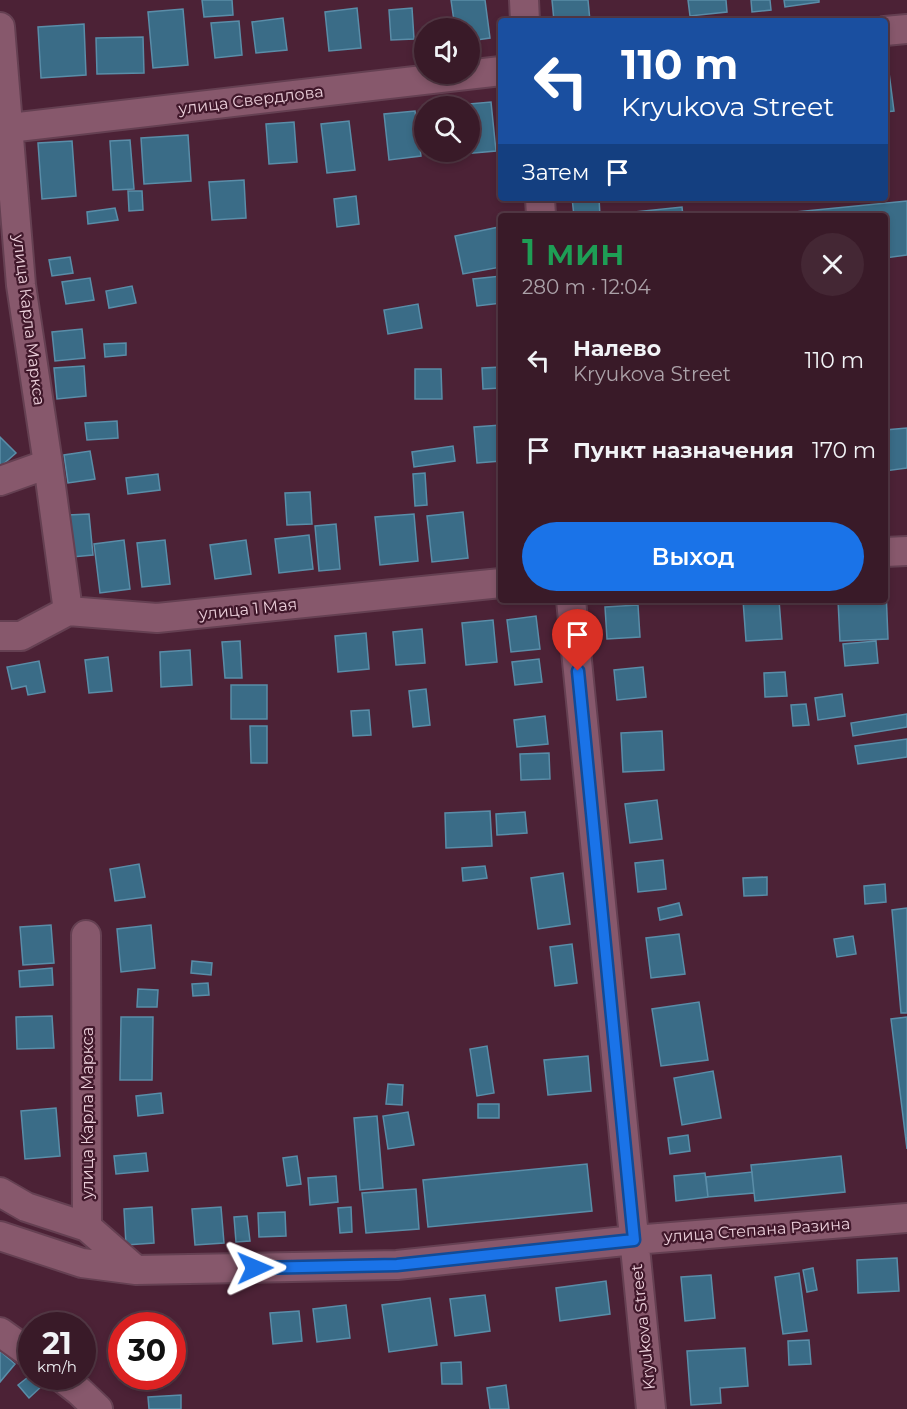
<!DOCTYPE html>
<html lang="ru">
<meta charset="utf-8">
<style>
:root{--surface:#391a28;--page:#442734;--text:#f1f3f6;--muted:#aba1a8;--line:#533845;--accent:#1a73e8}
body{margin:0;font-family:Montserrat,sans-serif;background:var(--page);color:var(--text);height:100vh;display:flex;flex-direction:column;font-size:22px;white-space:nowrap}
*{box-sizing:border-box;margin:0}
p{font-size:20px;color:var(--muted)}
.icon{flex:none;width:33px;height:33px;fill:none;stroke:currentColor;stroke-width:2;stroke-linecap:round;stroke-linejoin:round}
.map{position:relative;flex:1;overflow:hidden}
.drawer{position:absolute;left:498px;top:213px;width:390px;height:390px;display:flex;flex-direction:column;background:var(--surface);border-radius:6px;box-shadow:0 3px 9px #0003,0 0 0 2px var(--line)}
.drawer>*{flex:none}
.banner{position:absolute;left:498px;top:18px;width:390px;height:183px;border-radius:6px;box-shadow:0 3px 9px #0003,0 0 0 2px var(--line);background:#1a4fa0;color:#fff;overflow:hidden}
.fabs{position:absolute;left:414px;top:18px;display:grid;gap:12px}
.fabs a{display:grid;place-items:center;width:66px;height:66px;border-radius:50%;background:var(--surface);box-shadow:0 3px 9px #0003,0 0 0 2px var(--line);font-size:30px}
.speed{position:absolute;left:18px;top:1312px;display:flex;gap:12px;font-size:30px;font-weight:700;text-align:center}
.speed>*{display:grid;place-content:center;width:78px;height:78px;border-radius:50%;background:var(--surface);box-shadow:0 3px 9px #0003,0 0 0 2px var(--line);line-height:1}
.speed small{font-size:15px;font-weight:400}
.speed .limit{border:9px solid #d22;background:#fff;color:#111}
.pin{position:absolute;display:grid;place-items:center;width:51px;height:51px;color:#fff;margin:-62px -26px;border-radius:50% 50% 50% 0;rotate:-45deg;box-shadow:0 0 6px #0007}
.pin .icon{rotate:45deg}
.me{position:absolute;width:66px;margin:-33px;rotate:89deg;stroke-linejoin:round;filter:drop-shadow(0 0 4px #0008)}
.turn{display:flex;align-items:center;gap:21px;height:126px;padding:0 24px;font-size:27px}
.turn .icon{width:78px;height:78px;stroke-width:2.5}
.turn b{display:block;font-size:42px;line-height:51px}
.then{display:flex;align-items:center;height:57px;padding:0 24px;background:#0003;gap:12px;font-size:22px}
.round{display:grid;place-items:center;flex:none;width:63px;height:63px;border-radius:32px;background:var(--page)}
.overview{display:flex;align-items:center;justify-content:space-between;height:102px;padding:0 24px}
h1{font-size:36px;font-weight:600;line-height:45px;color:#1e9e55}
.primary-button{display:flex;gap:12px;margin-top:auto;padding:12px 24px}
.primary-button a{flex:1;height:69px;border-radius:36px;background:var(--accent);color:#fff;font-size:24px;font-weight:600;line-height:69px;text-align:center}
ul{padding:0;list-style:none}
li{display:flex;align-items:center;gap:18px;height:90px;padding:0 24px}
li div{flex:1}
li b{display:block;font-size:22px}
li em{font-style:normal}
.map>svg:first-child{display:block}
.building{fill:#3a6c87;stroke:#5a8da8;stroke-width:1.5}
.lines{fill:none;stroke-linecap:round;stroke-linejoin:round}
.minor-casing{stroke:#654052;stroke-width:32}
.minor{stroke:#87586c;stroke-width:28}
.route-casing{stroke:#114b97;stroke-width:15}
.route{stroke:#1a73e8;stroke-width:10}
.labels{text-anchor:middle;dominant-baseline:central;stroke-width:4.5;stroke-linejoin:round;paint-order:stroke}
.street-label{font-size:16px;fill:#ebcfda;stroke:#41182b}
</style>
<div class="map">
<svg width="907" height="1409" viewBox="0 0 907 1409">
<rect width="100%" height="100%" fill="#4c2236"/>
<!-- building -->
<path class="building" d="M 202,0 L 232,0 L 233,15 L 204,17 Z
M 451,0 L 485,0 L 490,38 L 470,41 L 470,28 L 455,28 Z
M 552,0 L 588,0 L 590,21 L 554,21 Z
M 688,0 L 726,0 L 727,12 L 690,16 Z
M 751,0 L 770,0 L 771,10 L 752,12 Z
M 784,0 L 819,0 L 819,2 L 785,7 Z
M 357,8 L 361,48 L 329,51 L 325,12 Z
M 412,8 L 414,39 L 391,40 L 389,10 Z
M 183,9 L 188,65 L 153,68 L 148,12 Z
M 283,18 L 287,50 L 256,53 L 252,22 Z
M 239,21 L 242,55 L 215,58 L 211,23 Z
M 84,24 L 86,75 L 41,78 L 38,27 Z
M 143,37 L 144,73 L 97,74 L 96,38 Z
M 885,65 L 888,65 L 894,111 L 885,112 Z
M 491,102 L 496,151 L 451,155 L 451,152 L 470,152 L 470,106 L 446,106 Z
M 415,111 L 421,156 L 389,160 L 384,114 Z
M 349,121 L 355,170 L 327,173 L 321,124 Z
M 294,122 L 297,162 L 269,164 L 266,124 Z
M 188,135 L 191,181 L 144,184 L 141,138 Z
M 130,140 L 134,189 L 113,190 L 110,141 Z
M 72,141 L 76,196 L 42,199 L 38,143 Z
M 244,180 L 246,218 L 212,220 L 209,182 Z
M 128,191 L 142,191 L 143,210 L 129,211 Z
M 356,196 L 359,224 L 337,227 L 334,199 Z
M 572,198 L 599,198 L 600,216 L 574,216 Z
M 907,201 L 907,255 L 885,258 L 885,216 L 755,216 Z
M 682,207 L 683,216 L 635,216 L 635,212 Z
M 115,208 L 118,220 L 88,224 L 87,212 Z
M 499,227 L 501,267 L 463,274 L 455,236 Z
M 70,257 L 73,273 L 52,276 L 49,260 Z
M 501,276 L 501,303 L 477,306 L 473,279 Z
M 90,278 L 94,300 L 66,304 L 62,282 Z
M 132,286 L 136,303 L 109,308 L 106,291 Z
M 418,304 L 422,328 L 388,334 L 384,310 Z
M 82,329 L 85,358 L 55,361 L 52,332 Z
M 126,343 L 126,355 L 105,357 L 104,344 Z
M 84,366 L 86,396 L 57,399 L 54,368 Z
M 501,367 L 501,388 L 483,389 L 482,368 Z
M 415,369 L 441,369 L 442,399 L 415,399 Z
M 117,421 L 118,438 L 87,440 L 85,423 Z
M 501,425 L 501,461 L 477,463 L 474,427 Z
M 907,428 L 907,468 L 885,471 L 885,430 Z
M 0,437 L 16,453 L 0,467 Z
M 453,446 L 455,461 L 414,467 L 412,452 Z
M 90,451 L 95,479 L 68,483 L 64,455 Z
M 425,473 L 427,505 L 415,506 L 413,474 Z
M 158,474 L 160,490 L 128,494 L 126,478 Z
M 310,492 L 312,524 L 287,525 L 285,493 Z
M 463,512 L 468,558 L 432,562 L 427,516 Z
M 89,514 L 93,555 L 72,557 L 68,515 Z
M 414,514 L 418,561 L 380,565 L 375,517 Z
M 336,524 L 340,569 L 319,571 L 315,526 Z
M 309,535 L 313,569 L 279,573 L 275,539 Z
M 124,540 L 130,589 L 100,593 L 94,544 Z
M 165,540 L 170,584 L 142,587 L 137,543 Z
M 246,540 L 251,574 L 215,579 L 210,545 Z
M 886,590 L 888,639 L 840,641 L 838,600 L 885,600 Z
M 743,600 L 779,600 L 782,639 L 746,641 Z
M 638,605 L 640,637 L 607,639 L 605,607 Z
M 536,616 L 540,649 L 511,652 L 507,620 Z
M 493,620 L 497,662 L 466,665 L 462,623 Z
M 422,629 L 425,663 L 396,665 L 393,632 Z
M 366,633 L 369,669 L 338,672 L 335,636 Z
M 240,641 L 242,678 L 225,678 L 222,642 Z
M 876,641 L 878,663 L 845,666 L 843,644 Z
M 190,650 L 192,685 L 161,687 L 160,652 Z
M 108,657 L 112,691 L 89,693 L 85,660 Z
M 539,659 L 542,682 L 515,685 L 512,662 Z
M 39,661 L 45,692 L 28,695 L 26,686 L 12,689 L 7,667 Z
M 643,667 L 646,697 L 617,700 L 614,670 Z
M 785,672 L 787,696 L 765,697 L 764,673 Z
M 231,685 L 267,685 L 267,719 L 231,719 Z
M 426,689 L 430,725 L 413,727 L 409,691 Z
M 842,694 L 845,716 L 818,720 L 815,698 Z
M 806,704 L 809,725 L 793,726 L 791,705 Z
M 369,710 L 371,735 L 353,736 L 351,711 Z
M 907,714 L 907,727 L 853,736 L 851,723 Z
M 545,716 L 548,744 L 517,747 L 514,720 Z
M 250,726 L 267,726 L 267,763 L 251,763 Z
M 662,731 L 664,770 L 623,772 L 621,733 Z
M 907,739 L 907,757 L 858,764 L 855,746 Z
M 549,753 L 550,779 L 521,780 L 520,754 Z
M 657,800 L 662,839 L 630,843 L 625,804 Z
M 490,811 L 492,846 L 446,848 L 445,813 Z
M 525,812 L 527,833 L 497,835 L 496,814 Z
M 663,860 L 666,889 L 638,892 L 635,863 Z
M 139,864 L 145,897 L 115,901 L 110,869 Z
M 485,866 L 487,878 L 463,881 L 462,868 Z
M 563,873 L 570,924 L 538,929 L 531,878 Z
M 767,877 L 767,895 L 744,896 L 743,878 Z
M 885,884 L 886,902 L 865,904 L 864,886 Z
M 679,903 L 682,915 L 660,920 L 658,908 Z
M 907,908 L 907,1013 L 901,1013 L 892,910 Z
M 51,925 L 54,963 L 23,965 L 20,927 Z
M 151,925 L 155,968 L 121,972 L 117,929 Z
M 679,934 L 685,974 L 651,978 L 646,938 Z
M 853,936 L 856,954 L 837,957 L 834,939 Z
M 572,944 L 577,983 L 555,986 L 550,947 Z
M 192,961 L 212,963 L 211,975 L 191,973 Z
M 52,968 L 53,985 L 20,987 L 19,971 Z
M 208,983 L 209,995 L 193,996 L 192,984 Z
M 138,989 L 158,990 L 157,1007 L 137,1007 Z
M 699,1002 L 708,1060 L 661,1066 L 652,1009 Z
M 52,1016 L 54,1048 L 17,1049 L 16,1017 Z
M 121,1017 L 153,1017 L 152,1080 L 120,1080 Z
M 907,1017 L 907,1149 L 891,1019 Z
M 487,1046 L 494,1093 L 477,1096 L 470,1049 Z
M 588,1056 L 591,1091 L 548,1095 L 544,1060 Z
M 713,1071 L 721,1118 L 682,1125 L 674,1078 Z
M 388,1084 L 403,1085 L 402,1105 L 386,1104 Z
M 161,1093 L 163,1113 L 138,1116 L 136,1096 Z
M 478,1104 L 499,1104 L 499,1118 L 478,1118 Z
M 56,1108 L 60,1156 L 25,1159 L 21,1111 Z
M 408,1112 L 414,1145 L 388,1149 L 383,1116 Z
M 377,1116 L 383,1188 L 360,1190 L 354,1118 Z
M 688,1135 L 690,1151 L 670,1154 L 668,1138 Z
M 146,1153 L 148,1171 L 116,1174 L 114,1156 Z
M 297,1156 L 301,1184 L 287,1186 L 283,1158 Z
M 841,1156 L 845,1192 L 755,1201 L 751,1165 Z
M 587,1164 L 592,1211 L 428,1227 L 423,1180 Z
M 752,1172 L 754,1193 L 708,1197 L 706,1177 Z
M 705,1173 L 708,1197 L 676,1201 L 674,1176 Z
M 336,1176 L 338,1202 L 310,1205 L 308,1178 Z
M 416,1189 L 419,1229 L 366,1233 L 362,1193 Z
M 152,1207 L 154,1243 L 126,1245 L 124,1209 Z
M 221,1207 L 224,1243 L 195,1245 L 192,1209 Z
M 351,1207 L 352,1232 L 340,1233 L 338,1208 Z
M 285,1212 L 286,1236 L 259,1237 L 258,1213 Z
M 247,1216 L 250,1241 L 236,1242 L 234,1217 Z
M 897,1258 L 899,1291 L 858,1293 L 857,1260 Z
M 813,1268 L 817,1290 L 807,1292 L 803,1270 Z
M 799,1273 L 807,1331 L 783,1334 L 775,1277 Z
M 711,1275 L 715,1318 L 685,1321 L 681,1277 Z
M 606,1281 L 610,1314 L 560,1321 L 556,1288 Z
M 485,1295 L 490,1331 L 455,1336 L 450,1299 Z
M 430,1298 L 437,1345 L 389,1352 L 382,1305 Z
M 346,1305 L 350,1338 L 317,1342 L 313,1309 Z
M 299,1311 L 302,1341 L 273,1344 L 270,1313 Z
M 809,1340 L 811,1364 L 789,1365 L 788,1341 Z
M 745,1348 L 748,1386 L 720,1388 L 721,1403 L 691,1405 L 687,1351 Z
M 0,1351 L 15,1364 L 0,1382 Z
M 461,1362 L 462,1384 L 442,1384 L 441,1363 Z
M 32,1374 L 32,1377 L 36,1377 L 43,1385 L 29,1398 L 18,1385 Z
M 506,1385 L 509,1409 L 490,1409 L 487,1388 Z
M 181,1395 L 181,1409 L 149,1409 L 148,1397 Z"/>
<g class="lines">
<!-- minor casing -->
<g class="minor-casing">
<path id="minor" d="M 524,0 L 525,21
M 0,27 L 21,285 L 48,464 L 68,611
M 885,31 L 907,29
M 0,129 L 501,71
M 540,198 L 541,216
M 0,481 L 48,464
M 885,552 L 907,551
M 571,600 L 651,1409
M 0,636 L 21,636 L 68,611 L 157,618 L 501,583
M 86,935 L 87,1227 L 136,1270
M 0,1192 L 26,1207 L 87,1227
M 0,1236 L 82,1263 L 136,1270 L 397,1265 L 634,1240 L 907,1218
M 0,1332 L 32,1355
M 61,1377 L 79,1391 L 98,1409"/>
</g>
<!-- minor -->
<use href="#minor" class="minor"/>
</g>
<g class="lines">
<!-- route casing -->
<g class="route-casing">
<path id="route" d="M 255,1268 L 397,1265 L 634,1240 L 578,671"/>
</g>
<!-- route -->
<use href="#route" class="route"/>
</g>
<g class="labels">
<!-- street labels -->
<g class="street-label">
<text transform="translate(251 100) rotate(-7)">улица Свердлова</text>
<text transform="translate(29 320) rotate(83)">улица Карла Маркса</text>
<text transform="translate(248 609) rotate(-6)">улица 1 Мая</text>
<text transform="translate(87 1113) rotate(-90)">улица Карла Маркса</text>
<text transform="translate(757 1230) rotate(-4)">улица Степана Разина</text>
<text transform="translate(643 1327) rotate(-96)">Kryukova Street</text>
</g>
</g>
</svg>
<div class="fabs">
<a><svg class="icon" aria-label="sound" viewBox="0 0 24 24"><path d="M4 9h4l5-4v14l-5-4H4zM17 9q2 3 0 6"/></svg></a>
<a><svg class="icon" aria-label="search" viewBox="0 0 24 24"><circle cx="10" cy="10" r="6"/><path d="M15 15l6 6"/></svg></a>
</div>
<div class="speed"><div>21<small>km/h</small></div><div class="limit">30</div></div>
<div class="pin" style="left:578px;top:671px;background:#d93025"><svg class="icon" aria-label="arrive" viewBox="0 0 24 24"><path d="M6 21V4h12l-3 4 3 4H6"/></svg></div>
<svg class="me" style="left:255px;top:1268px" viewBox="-20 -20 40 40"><path d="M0-17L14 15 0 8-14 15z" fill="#1a73e8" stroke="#fff" stroke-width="4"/></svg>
<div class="banner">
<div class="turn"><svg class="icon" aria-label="left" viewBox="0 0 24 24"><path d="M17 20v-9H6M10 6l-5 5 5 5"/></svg><div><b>110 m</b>Kryukova Street</div></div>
<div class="then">Затем<svg class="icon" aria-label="arrive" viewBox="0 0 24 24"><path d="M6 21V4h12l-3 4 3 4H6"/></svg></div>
</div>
<section class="drawer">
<div class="overview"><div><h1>1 мин</h1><p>280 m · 12:04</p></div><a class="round"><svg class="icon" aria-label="close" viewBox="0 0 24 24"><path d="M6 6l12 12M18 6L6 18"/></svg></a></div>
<ul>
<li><svg class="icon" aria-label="left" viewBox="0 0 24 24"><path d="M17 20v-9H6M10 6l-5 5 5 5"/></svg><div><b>Налево</b><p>Kryukova Street</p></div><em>110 m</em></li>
<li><svg class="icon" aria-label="arrive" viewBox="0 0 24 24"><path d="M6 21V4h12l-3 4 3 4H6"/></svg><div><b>Пункт назначения</b></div><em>170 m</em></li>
</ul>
<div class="primary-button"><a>Выход</a></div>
</section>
</div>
